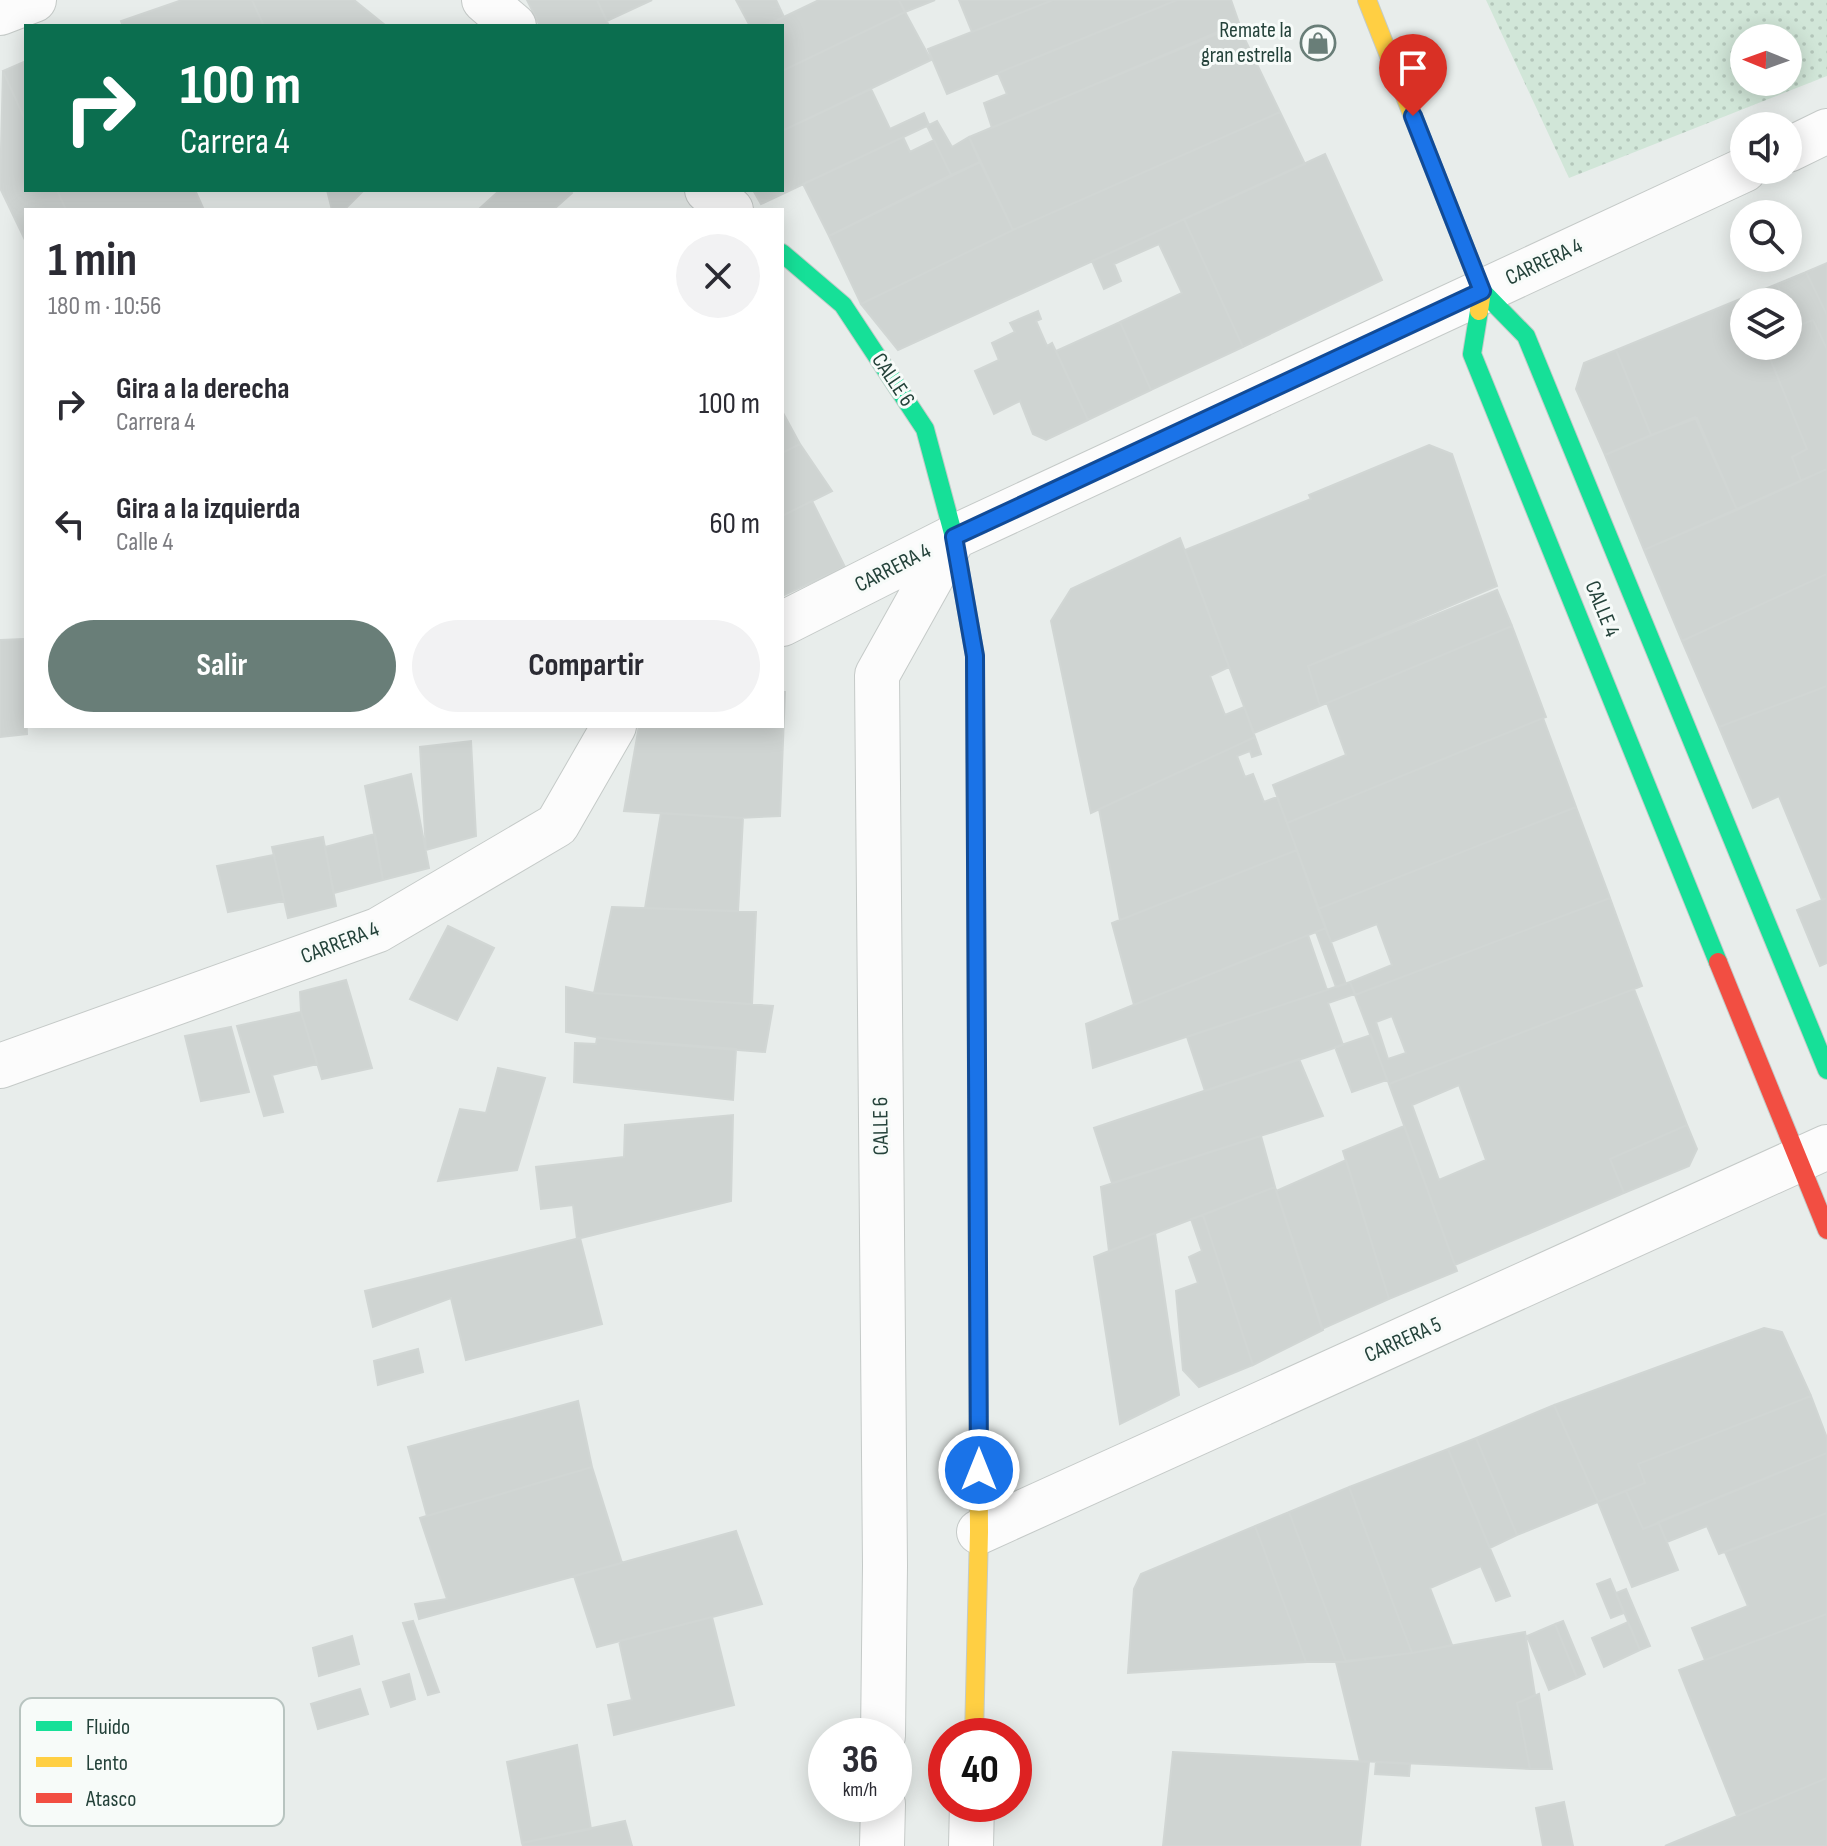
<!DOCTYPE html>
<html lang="es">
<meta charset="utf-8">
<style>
:root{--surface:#fff;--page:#f2f2f3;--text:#2b2b33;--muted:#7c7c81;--accent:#697e78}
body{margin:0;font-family:"Sofia Sans Condensed",sans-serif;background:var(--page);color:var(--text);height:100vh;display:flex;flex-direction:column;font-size:30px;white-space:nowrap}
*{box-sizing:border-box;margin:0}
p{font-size:26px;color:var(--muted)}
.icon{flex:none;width:44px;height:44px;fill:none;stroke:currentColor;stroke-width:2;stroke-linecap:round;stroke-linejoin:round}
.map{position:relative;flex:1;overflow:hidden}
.details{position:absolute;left:24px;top:208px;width:760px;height:520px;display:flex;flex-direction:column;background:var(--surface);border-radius:0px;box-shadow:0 4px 20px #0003}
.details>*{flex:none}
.banner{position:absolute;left:24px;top:24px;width:760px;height:168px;border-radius:0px;box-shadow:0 4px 20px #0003;background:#0b6e4f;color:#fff;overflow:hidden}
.needle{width:52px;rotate:271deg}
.tools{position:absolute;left:1730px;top:24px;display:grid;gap:16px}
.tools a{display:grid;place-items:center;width:72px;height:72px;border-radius:50%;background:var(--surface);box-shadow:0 4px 20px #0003;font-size:40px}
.speed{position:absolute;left:808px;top:1718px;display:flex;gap:16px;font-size:40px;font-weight:700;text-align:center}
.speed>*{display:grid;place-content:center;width:104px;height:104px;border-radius:50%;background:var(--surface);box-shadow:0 4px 20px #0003;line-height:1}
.speed small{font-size:20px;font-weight:400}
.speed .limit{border:12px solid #d22;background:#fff;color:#111}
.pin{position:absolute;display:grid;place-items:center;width:68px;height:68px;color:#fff;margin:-82px -34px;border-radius:50% 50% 50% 0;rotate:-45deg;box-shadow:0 0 8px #0007}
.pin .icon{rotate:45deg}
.me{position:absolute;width:88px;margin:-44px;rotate:0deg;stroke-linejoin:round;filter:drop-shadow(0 0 6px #0008)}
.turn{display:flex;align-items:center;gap:28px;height:168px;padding:0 24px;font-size:36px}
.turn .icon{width:104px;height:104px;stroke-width:2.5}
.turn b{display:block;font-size:56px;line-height:68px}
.round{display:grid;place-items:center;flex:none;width:84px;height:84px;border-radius:42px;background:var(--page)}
.overview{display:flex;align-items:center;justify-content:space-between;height:136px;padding:0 24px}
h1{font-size:48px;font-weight:700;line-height:60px}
.cta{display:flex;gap:16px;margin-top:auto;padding:16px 24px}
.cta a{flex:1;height:92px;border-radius:48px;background:var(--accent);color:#fff;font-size:32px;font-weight:700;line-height:92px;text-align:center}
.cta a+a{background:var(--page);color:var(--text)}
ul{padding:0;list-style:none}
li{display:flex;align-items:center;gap:24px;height:120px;padding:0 24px}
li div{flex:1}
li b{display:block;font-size:30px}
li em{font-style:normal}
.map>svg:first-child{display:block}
.grass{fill:url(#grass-dots);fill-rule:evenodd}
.building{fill:#cfd4d2;stroke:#d1d6d4;stroke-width:2;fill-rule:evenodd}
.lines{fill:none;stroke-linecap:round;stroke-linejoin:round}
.street-casing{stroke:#c5cac8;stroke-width:46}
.fast-casing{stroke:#c3cbc8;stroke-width:20}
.slow-casing{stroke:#c3cbc8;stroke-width:20}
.jam-casing{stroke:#c3cbc8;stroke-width:20}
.street{stroke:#fcfcfc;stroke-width:44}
.fast{stroke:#16e098;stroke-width:18}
.slow{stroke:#ffcf43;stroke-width:18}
.jam{stroke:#f24e42;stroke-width:18}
.route-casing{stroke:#114b97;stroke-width:20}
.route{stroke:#1a73e8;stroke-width:14}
.labels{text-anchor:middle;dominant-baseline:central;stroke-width:6;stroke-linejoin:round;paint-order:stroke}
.poi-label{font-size:22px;fill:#24423a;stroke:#f7fbf9;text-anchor:end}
.street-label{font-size:22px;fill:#24423a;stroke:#f7fbf9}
.key{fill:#f7fbf9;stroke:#b8c4c0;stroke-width:2}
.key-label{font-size:22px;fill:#24423a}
</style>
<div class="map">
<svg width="1827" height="1846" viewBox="0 0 1827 1846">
<defs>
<pattern id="grass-dots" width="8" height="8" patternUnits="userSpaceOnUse" patternTransform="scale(2)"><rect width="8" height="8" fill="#d1e6d8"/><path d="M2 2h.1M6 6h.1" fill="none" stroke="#b3c6ba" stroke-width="1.8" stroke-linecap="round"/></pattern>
</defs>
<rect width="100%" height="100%" fill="#e8edeb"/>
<!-- grass -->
<path class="grass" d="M 1486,0 L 1827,0 L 1827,76 L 1569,178 ZM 1744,38 L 1788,38 L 1788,82 L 1744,82 Z"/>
<!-- building -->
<path class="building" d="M 182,0 L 252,0 L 264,26 L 123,26 L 121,21 Z
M 252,0 L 354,0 L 385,25 L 264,26 Z
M 527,0 L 597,0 L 609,26 L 540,26 Z
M 597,0 L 652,0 L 607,21 Z
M 736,0 L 776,0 L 784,17 L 765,26 L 750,26 Z
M 819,0 L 899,0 L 905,12 L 782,71 L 782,26 L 765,26 Z
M 899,0 L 935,0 L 905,12 Z
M 959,0 L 1053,0 L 972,32 Z
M 1053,0 L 1177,0 L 947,94 L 928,49 Z
M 1177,0 L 1231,0 L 1239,23 L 992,128 L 984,103 L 1007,94 L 998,73 Z
M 905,12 L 931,60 L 782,131 L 782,71 Z
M 1238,25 L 1280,112 L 1013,230 L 969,137 Z
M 26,61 L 26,122 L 3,71 Z
M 3,71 L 26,122 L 26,190 L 57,190 L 66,210 L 26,210 L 26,242 L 0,188 Z
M 871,89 L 890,129 L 924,113 L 929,125 L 761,204 L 753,190 L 782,190 L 782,131 Z
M 1280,112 L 1305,164 L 898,350 L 861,304 L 1013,230 Z
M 937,121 L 952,147 L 969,137 L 980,162 L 951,175 L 927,126 Z
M 903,137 L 910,152 L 934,140 L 951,175 L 829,236 L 803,184 Z
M 1325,154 L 1382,280 L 1243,347 L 1184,219 Z
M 980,162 L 1013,230 L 861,304 L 829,236 Z
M 57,190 L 195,190 L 204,210 L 66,210 Z
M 327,190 L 364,190 L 344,210 L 332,210 Z
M 500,190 L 569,190 L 572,193 L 553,210 L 479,209 Z
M 1184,219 L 1243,347 L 1151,390 L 1120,322 L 1182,293 L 1159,244 L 1114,264 L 1121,281 L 1104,289 L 1092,261 Z
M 1827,263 L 1827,315 L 1806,272 Z
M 1806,272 L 1827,315 L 1827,349 L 1813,320 L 1797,326 L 1777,284 Z
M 1777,284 L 1786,302 L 1748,302 L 1745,297 Z
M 1745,297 L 1744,346 L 1765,346 L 1807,449 L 1792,457 L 1801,481 L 1737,510 L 1697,418 L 1651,435 L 1616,350 Z
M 1788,307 L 1797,326 L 1813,320 L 1827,349 L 1827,469 L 1801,481 L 1792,457 L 1807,449 L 1765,346 L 1788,346 Z
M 1038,311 L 1041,319 L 1036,321 L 1047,346 L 1052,343 L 1088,420 L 1046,440 L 1033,434 L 1020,401 L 994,414 L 975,371 L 999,360 L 992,343 L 1015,332 L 1010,323 Z
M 1120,322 L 1151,390 L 1088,420 L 1056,351 Z
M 1616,350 L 1651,435 L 1605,455 L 1576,389 L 1584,363 Z
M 782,411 L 800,444 L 782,453 Z
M 1695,417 L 1737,510 L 1644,550 L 1605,455 Z
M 800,444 L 832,491 L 782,516 L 782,453 Z
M 1429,445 L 1452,454 L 1497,586 L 1308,666 L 1320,706 L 1254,733 L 1185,550 L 1311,499 L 1309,495 Z
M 1827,469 L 1827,574 L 1682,641 L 1644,550 Z
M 812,501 L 845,567 L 782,596 L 782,516 Z
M 1180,538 L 1229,667 L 1210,676 L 1225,715 L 1244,707 L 1255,737 L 1091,813 L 1051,621 L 1071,589 Z
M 1827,574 L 1827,686 L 1719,727 L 1682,641 Z
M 1497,590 L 1512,626 L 1320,706 L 1308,666 Z
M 1512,626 L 1546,717 L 1287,823 L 1273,785 L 1346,755 L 1327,703 Z
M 23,639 L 27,734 L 0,737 L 0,640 Z
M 1827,686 L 1827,898 L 1822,900 L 1779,796 L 1753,808 L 1719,727 Z
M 782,692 L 785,692 L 780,816 L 738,818 L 624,811 L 639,726 L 782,726 Z
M 1543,718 L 1576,807 L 1318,909 L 1287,823 Z
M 1255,737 L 1261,754 L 1252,757 L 1250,751 L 1237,756 L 1245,777 L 1253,774 L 1264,802 L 1277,797 L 1297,850 L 1120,920 L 1099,809 Z
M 471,741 L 476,836 L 426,850 L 420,747 Z
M 411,774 L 429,868 L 383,880 L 365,786 Z
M 1576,807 L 1610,898 L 1355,995 L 1350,982 L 1392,965 L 1377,924 L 1331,942 L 1318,909 Z
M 661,813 L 743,818 L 738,911 L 645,908 Z
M 375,834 L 383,880 L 334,893 L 325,847 Z
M 323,837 L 336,906 L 288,918 L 272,847 Z
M 1297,850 L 1326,928 L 1134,1005 L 1112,923 Z
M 274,855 L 284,901 L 228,912 L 217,866 Z
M 1610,898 L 1642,986 L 1389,1084 L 1355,995 ZM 1392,1016 L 1406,1053 L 1388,1059 L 1376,1022 Z
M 1827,898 L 1827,963 L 1820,966 L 1797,910 Z
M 612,907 L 756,912 L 752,1004 L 594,993 Z
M 448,926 L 494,948 L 457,1020 L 410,999 Z
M 1326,928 L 1346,984 L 1336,987 L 1316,932 Z
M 1308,935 L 1327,990 L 1093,1068 L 1086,1024 Z
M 346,980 L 372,1068 L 322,1079 L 301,1012 L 300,992 Z
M 1350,982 L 1355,994 L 1328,1003 L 1343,1045 L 1205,1091 L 1187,1037 Z
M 566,987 L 594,993 L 773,1006 L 765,1052 L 620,1041 L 566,1032 Z
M 1634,989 L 1687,1125 L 1610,1159 L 1624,1193 L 1455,1265 L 1389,1084 ZM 1459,1085 L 1486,1160 L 1439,1180 L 1412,1105 Z
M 301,1012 L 317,1064 L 272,1075 L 283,1112 L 264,1116 L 237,1026 Z
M 231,1027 L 249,1092 L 201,1101 L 185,1036 Z
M 1371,1035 L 1387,1080 L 1352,1092 L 1335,1047 Z
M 597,1038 L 736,1049 L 733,1100 L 574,1082 L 575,1043 L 596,1044 Z
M 1299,1059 L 1323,1116 L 1112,1183 L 1094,1128 Z
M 498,1068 L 545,1078 L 517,1170 L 438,1181 L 460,1109 L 486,1113 Z
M 733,1115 L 731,1201 L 577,1239 L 573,1205 L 541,1209 L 536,1167 L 624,1157 L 625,1125 Z
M 1687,1125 L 1697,1149 L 1689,1166 L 1624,1193 L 1610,1159 Z
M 1404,1126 L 1457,1271 L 1389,1299 L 1343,1151 Z
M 1261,1136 L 1275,1187 L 1109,1251 L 1101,1187 Z
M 1346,1160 L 1389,1299 L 1322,1329 L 1276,1191 Z
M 1275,1187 L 1323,1330 L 1253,1365 L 1203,1215 Z
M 1203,1215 L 1253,1365 L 1199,1387 L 1183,1370 L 1176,1291 L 1198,1283 L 1189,1257 L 1202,1251 L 1191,1219 Z
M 1155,1233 L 1179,1395 L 1120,1424 L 1094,1257 Z
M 580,1238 L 602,1324 L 466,1360 L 451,1298 L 373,1327 L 365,1291 Z
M 1764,1328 L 1782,1332 L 1811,1396 L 1638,1464 L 1645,1483 L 1598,1502 L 1554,1405 Z
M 418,1349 L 423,1372 L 378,1385 L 374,1361 Z
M 1811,1396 L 1827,1438 L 1827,1453 L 1643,1529 L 1626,1491 L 1645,1483 L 1638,1464 Z
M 578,1401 L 592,1467 L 427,1516 L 408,1447 Z
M 1554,1405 L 1598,1502 L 1517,1535 L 1476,1438 Z
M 1476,1438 L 1517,1535 L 1490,1548 L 1448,1449 Z
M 1448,1449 L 1510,1596 L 1496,1601 L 1481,1566 L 1430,1588 L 1452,1645 L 1412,1653 L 1349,1487 Z
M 1827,1453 L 1827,1513 L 1719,1554 L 1707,1526 L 1667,1542 L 1658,1522 Z
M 592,1467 L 622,1563 L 419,1619 L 415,1604 L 447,1599 L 420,1518 Z
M 1349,1487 L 1350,1490 L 1412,1653 L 1346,1662 L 1289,1512 Z
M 1626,1491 L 1643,1529 L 1659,1523 L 1678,1570 L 1632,1587 L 1598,1502 Z
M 1289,1512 L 1346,1662 L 1306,1662 L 1255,1526 Z
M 1827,1513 L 1827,1614 L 1705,1660 L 1692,1628 L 1748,1606 L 1725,1552 Z
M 1255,1526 L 1306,1662 L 1128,1673 L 1134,1589 L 1141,1574 Z
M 736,1531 L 762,1604 L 597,1647 L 574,1576 Z
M 1610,1579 L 1624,1613 L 1611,1618 L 1597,1584 Z
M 1626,1589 L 1650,1646 L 1640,1650 L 1616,1593 Z
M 1827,1614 L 1827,1778 L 1737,1816 L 1679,1670 Z
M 712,1617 L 734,1705 L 614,1735 L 608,1705 L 632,1700 L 619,1641 Z
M 413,1621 L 439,1692 L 428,1695 L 403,1623 Z
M 1563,1621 L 1585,1674 L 1577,1678 L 1555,1624 Z
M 1628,1622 L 1640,1650 L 1604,1667 L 1592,1638 Z
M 1555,1624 L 1577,1678 L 1549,1690 L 1527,1636 Z
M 1525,1632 L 1535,1695 L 1517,1703 L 1530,1769 L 1360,1761 L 1336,1662 L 1412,1653 Z
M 352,1636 L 359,1664 L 319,1676 L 313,1648 Z
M 409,1674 L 415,1699 L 391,1707 L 383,1682 Z
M 360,1689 L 368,1714 L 318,1729 L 311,1704 Z
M 1539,1694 L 1552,1769 L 1530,1769 L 1517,1703 Z
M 577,1745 L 591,1829 L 522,1843 L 507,1762 Z
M 1173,1752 L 1369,1762 L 1360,1846 L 1163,1846 Z
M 1376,1762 L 1410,1764 L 1409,1776 L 1375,1774 Z
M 1827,1778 L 1827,1846 L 1665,1846 L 1737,1816 Z
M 1564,1802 L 1573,1846 L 1543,1846 L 1536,1808 Z
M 625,1821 L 632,1846 L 523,1846 L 522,1843 Z"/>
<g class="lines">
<!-- street casing -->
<g class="street-casing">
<path id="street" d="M 484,0 L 514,26
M 0,13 L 34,0
M 1788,150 L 1827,131
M 707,190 L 731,210
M 782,624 L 954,537 L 1744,170
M 0,1066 L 378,930 L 557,825 L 614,726
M 979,1532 L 1827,1147
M 883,1736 L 885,1566 L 877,675 L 954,537
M 882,1846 L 883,1804
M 971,1846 L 972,1804"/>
</g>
<!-- fast casing -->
<g class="fast-casing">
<path id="fast" d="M 782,253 L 843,305 L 925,429 L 954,537 L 975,656 L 976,868
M 1482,291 L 1526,336 L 1827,1070
M 1479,311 L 1472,354 L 1718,962"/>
</g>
<!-- slow casing -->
<g class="slow-casing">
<path id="slow" d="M 1367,0 L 1482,291 L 1479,311
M 974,1736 L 979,1532 L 978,1333"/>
</g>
<!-- jam casing -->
<g class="jam-casing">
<path id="jam" d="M 976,868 L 978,1333
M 1718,962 L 1827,1230"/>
</g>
<!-- street -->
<use href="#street" class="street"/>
<!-- fast -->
<use href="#fast" class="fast"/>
<!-- slow -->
<use href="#slow" class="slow"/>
<!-- jam -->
<use href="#jam" class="jam"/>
</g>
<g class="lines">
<!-- route casing -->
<g class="route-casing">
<path id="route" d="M 979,1470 L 975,656 L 954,537 L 1482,291 L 1413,116"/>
</g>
<!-- route -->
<use href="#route" class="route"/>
</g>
<!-- icons -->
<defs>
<g id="shop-ring" transform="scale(1.8)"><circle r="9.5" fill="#f7fbf9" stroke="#697e78" stroke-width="1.5"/><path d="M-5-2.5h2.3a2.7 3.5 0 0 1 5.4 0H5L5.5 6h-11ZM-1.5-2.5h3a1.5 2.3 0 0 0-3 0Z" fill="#697e78"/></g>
</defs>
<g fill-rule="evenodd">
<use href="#shop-ring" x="1318" y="43"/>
</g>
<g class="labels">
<!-- poi labels -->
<g class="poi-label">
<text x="1292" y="30">Remate la<tspan x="1292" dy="25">gran estrella</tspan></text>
</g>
<!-- street labels -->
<g class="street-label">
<text transform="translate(1544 262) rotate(-25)">CARRERA 4</text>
<text transform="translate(893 380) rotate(56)">CALLE 6</text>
<text transform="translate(893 568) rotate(-27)">CARRERA 4</text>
<text transform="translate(1602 609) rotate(68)">CALLE 4</text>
<text transform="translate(340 943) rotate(-21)">CARRERA 4</text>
<text transform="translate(881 1126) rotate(-91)">CALLE 6</text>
<text transform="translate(1403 1340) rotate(-24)">CARRERA 5</text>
</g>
</g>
<!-- legend -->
<rect x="20" y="1698" width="264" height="128" rx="12" class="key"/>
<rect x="36" y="1721" width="36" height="10" fill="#16e098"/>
<rect x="36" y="1757" width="36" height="10" fill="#ffcf43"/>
<rect x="36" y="1793" width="36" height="10" fill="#f24e42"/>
<g class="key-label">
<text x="86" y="1734">Fluido</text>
<text x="86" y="1770">Lento</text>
<text x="86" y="1806">Atasco</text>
</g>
</svg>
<div class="tools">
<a><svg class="needle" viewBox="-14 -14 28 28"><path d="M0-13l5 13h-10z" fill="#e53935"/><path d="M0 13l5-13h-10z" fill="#7c7c81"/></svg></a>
<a><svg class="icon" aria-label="sound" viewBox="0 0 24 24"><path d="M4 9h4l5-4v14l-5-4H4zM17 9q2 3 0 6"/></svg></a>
<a><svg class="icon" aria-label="search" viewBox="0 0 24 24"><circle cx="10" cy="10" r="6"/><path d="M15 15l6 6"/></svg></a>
<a><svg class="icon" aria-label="layers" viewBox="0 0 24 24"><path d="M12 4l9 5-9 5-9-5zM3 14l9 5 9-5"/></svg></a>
</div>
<div class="speed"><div>36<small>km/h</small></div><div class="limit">40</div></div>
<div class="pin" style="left:1413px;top:116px;background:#d93025"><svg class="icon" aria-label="arrive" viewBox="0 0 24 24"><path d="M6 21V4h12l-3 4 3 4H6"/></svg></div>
<svg class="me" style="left:979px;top:1470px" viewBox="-20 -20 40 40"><circle r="17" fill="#1a73e8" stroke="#fff" stroke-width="3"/><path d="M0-11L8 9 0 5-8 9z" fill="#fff"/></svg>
<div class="banner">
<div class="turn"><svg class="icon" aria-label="right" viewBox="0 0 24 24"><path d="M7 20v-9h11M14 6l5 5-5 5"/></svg><div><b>100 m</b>Carrera 4</div></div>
</div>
<section class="details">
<div class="overview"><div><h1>1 min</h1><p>180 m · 10:56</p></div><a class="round"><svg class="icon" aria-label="close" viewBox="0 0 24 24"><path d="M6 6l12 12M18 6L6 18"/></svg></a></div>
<ul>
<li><svg class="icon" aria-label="right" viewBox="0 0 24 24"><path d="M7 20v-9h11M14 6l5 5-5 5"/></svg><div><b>Gira a la derecha</b><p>Carrera 4</p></div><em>100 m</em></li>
<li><svg class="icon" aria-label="left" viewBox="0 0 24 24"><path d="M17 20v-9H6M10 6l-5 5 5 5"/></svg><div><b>Gira a la izquierda</b><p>Calle 4</p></div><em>60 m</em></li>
</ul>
<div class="cta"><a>Salir</a><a>Compartir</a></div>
</section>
</div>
